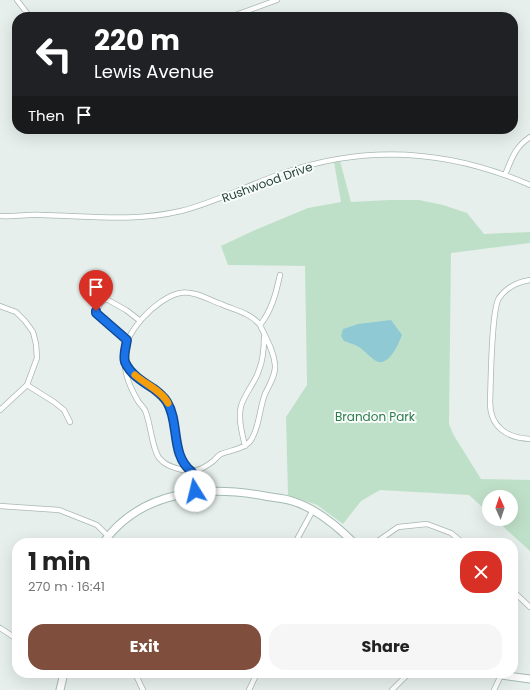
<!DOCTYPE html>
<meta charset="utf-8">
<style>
:root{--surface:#fff;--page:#f6f6f6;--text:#222;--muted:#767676;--accent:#804e3d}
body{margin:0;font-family:Poppins,sans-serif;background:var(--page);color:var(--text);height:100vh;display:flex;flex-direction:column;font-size:15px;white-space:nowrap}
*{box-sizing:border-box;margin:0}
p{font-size:13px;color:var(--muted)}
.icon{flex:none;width:22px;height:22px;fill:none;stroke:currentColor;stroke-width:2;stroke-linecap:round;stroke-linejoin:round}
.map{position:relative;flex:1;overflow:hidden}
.sheet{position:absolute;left:12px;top:538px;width:506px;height:140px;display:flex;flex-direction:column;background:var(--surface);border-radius:16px;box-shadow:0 4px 16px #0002}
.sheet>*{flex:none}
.hud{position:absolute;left:12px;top:12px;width:506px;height:122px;border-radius:16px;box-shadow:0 4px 16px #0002;background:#202124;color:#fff;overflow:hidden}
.needle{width:26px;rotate:357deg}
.tools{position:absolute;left:482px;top:490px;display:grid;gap:8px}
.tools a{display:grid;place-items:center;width:36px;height:36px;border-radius:50%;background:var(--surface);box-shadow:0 4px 16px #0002;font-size:20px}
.pin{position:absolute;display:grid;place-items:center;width:34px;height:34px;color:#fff;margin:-41px -17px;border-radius:50% 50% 50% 0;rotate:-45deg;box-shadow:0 0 4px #0007}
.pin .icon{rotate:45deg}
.me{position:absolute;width:44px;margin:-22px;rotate:351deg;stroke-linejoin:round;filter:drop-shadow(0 0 3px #0008)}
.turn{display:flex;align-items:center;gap:14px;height:84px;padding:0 16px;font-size:18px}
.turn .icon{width:52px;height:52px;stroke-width:2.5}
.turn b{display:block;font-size:28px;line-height:34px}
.then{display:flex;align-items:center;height:38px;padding:0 16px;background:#0003;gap:8px;font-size:15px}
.round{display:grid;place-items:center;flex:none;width:42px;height:42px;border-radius:16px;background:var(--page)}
.summary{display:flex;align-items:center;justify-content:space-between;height:68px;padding:0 16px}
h1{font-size:24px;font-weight:700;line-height:30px}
.action{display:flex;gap:8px;margin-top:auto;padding:8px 16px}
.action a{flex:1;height:46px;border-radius:16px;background:var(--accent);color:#fff;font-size:16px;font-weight:700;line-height:46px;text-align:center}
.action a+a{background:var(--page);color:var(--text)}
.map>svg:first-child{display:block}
.green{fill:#bfe0c8}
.water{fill:#8ec9d4}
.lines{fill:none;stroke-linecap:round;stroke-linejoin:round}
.street-casing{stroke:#a8b8b2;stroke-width:6}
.secondary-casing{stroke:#a4bbb3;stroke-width:9}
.street{stroke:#fff;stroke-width:4.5}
.secondary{stroke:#fff;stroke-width:7}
.route-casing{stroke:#114b97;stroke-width:10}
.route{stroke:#1a73e8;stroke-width:7}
.slow{stroke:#f59e0b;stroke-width:7}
.labels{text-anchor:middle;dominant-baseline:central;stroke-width:4;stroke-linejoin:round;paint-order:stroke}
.street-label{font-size:12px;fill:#24423a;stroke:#f7fbf9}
.park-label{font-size:12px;fill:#2d7a4b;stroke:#f7fbf9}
</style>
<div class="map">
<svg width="530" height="690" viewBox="0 0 530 690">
<rect width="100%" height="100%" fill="#e6efeb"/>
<!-- green -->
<path class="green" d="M 340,161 L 351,202 L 389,200 L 419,200 L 443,205 L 467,213 L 484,234 L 530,232 L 530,243 L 451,253 L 449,424 L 453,434 L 481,479 L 530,480 L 530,551 L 495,519 L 511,519 L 511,497 L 489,497 L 489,513 L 469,495 L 380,490 L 361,501 L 343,524 L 317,505 L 288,495 L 286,417 L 307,385 L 305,266 L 228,265 L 221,246 L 255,230 L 308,208 L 341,202 L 334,162 Z"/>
<!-- water -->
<path class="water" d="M 391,320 L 402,335 C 399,343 390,364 379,362 C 373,361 364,350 359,347 C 354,344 349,343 344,341 L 341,336 L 343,329 L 358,324 Z"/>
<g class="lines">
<!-- street casing -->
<g class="street-casing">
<path id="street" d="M 17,0 L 30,17
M 230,17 L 277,0
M 505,175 C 512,158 515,147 530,137
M 0,216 C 14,217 28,214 42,215 C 89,216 135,222 181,211 C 217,202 250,184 286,172 C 369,144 450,150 530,185
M 530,280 C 518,282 506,288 499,298 C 491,311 491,383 490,402 C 490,427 507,438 530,439
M 0,306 L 16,312 L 25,321 L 33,332 L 36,344 L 37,358 L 27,385 L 0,410
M 260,325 C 272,310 276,293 280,275
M 127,340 L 96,313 C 98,307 101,298 108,300 L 126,310 L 139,320
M 125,361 C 124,374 131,389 138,401 C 140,404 143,407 145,410 C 151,424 152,450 160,459 C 165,465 172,467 179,469 C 193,473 200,471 212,462 C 216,459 217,456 221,454 C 231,450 245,449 251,440 C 260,426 259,409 265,394 C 269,385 276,375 275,365 C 274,351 266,338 260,325 C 251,313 234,310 221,304 C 212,301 204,296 195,294 C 191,293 185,292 180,293 C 158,297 119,335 125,361 C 129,378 156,387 166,400 C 168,402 169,405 170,408 C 179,429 172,457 192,472 L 195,491
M 27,385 L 54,402 L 64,410 L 70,422
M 245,446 C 242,433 238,419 241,406 C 245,393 255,383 259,370 C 263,360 264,348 264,337
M 0,506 L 59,510 L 97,525 L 108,536
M 295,543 L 313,510
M 375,543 L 398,527 L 427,524 L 451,533 L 463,543
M 513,591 L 530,607
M 0,628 L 17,639
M 135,673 L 143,690
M 249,690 L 257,673
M 392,690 L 409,673
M 494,690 L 501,675"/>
</g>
<!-- secondary casing -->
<g class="secondary-casing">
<path id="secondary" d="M 103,543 C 141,490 206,485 265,496 C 274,498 284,498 292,501 C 316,508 337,526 354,543
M 496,673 L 501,675 L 530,679
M 60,690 L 64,673"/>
</g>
<!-- street -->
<use href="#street" class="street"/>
<!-- secondary -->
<use href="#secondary" class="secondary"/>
</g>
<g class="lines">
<!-- route casing -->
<g class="route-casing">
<path id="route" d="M 96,311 L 96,313 L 127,340 C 126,346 123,356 125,362 C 130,374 143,382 154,389 C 158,392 164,397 167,402 C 180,423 170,455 192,472 L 195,491"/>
</g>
<!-- route -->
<use href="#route" class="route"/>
<!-- slow -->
<path class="slow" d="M 135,375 C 145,384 162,391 168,403"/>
</g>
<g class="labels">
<!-- street labels -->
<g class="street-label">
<text transform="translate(267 182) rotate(-20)">Rushwood Drive</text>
</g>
<!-- park labels -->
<g class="park-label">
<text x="375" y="416">Brandon Park</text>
</g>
</g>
</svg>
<div class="tools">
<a><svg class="needle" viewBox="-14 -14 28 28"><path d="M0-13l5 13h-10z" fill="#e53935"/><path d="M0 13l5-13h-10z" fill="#767676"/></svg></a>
</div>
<div class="pin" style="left:96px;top:311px;background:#d93025"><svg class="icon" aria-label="arrive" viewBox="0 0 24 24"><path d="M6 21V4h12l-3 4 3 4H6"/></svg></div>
<svg class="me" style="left:195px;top:491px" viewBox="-20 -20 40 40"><circle r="19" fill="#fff"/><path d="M0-13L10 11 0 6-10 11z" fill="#1a73e8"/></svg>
<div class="hud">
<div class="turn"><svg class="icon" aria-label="left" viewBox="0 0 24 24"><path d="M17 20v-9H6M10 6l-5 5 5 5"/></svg><div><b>220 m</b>Lewis Avenue</div></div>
<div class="then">Then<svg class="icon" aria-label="arrive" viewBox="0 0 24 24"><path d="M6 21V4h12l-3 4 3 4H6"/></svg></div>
</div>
<section class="sheet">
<div class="summary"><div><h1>1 min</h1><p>270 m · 16:41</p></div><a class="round" style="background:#d93025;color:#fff"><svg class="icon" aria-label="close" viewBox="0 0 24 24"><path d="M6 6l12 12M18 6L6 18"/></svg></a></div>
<div class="action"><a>Exit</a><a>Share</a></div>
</section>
</div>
